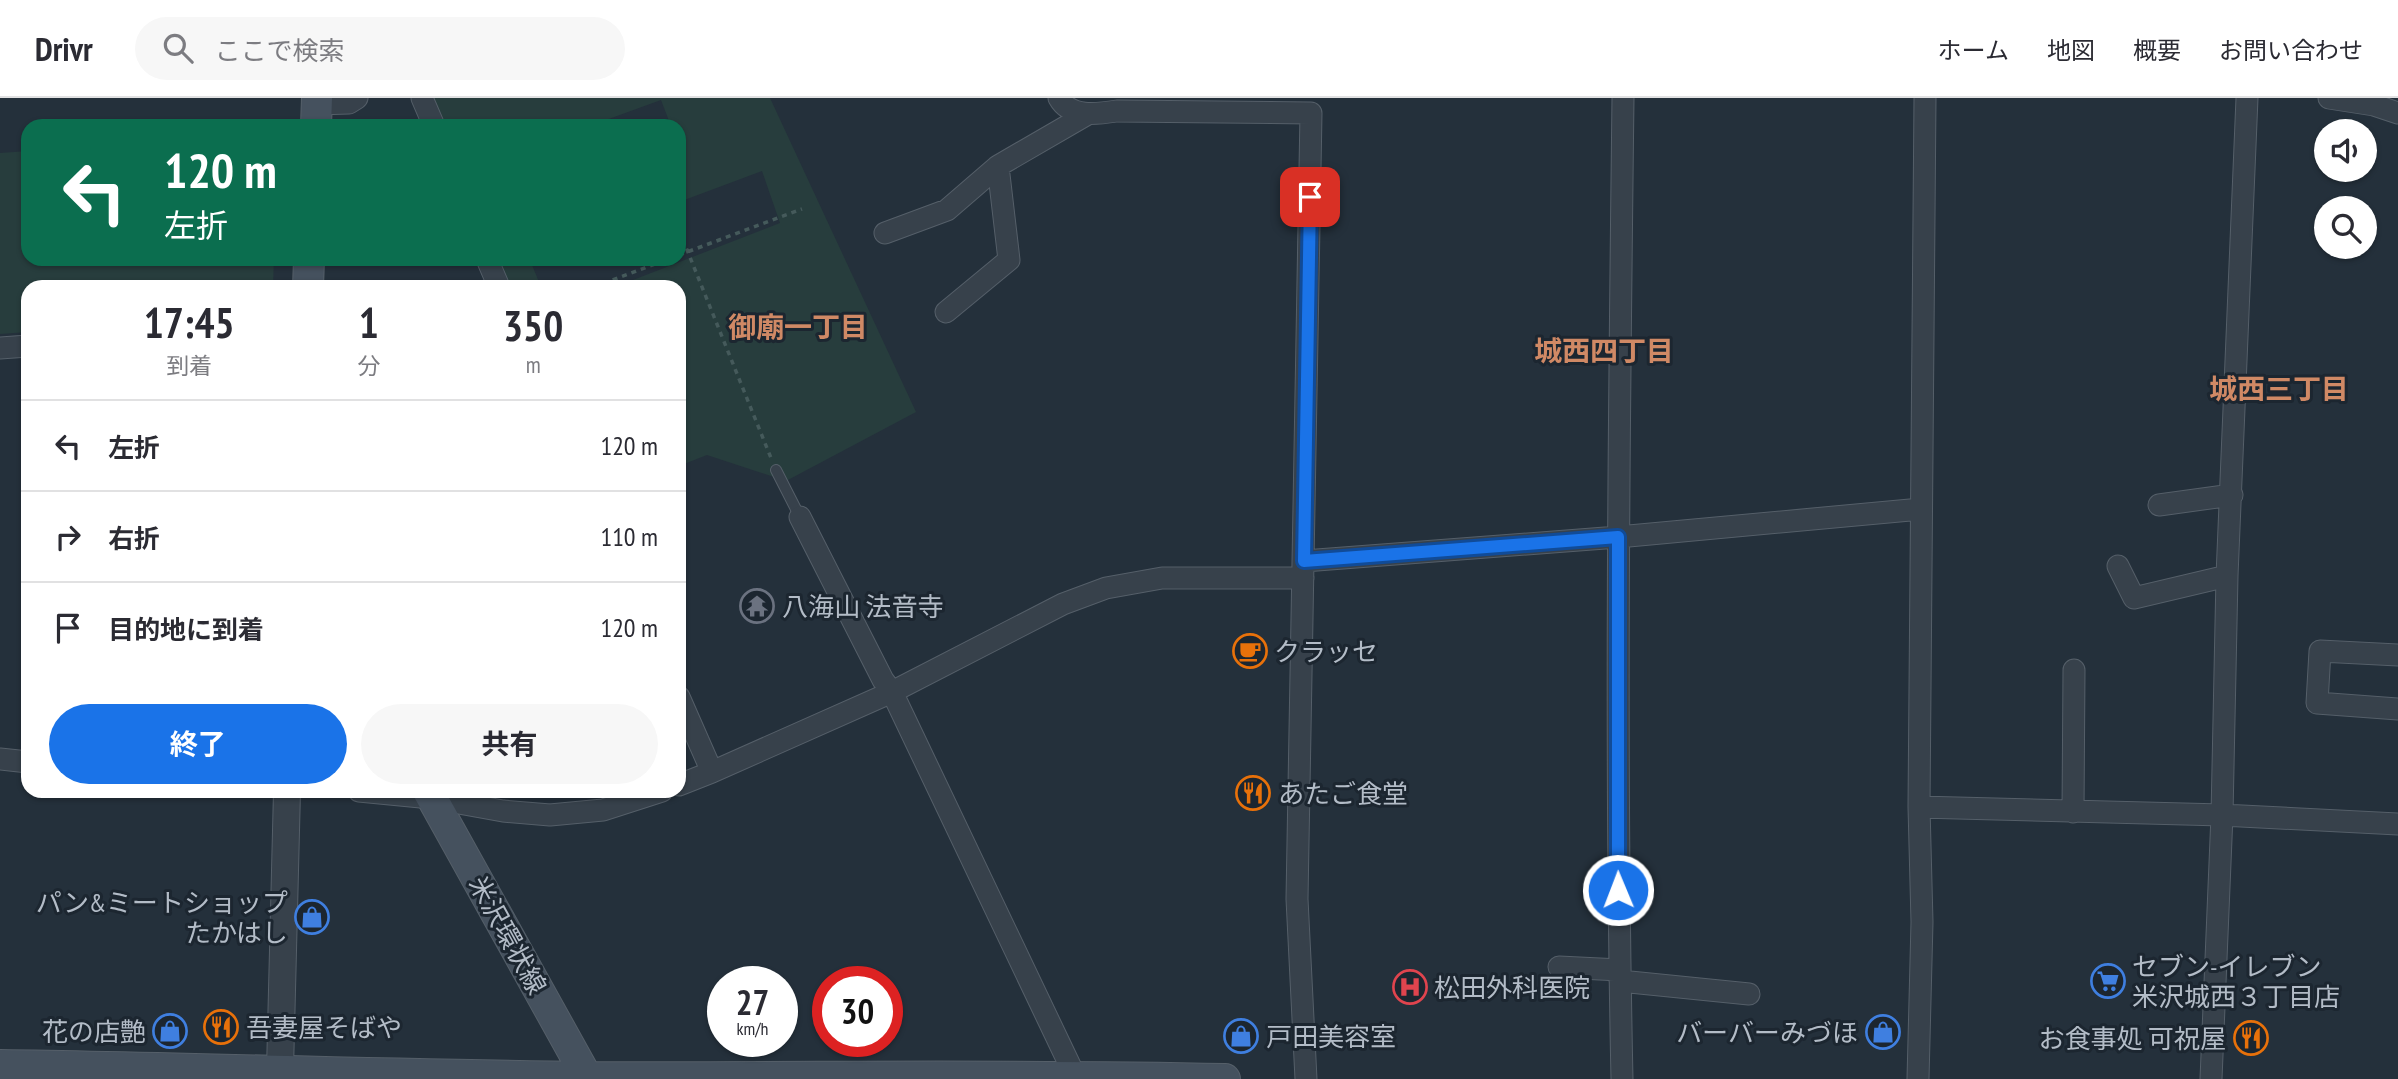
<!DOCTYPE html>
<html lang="ja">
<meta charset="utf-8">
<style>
:root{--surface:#fff;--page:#f7f7f7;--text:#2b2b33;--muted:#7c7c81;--line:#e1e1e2;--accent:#1a73e8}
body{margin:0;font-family:"PT Sans Narrow","Noto Sans JP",sans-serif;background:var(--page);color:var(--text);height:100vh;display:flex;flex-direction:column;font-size:26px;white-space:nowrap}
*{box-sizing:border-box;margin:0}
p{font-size:23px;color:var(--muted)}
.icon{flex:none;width:38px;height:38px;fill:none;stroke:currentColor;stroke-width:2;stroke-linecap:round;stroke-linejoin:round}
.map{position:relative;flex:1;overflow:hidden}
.side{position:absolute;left:21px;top:182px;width:665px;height:518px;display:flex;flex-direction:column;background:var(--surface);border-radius:21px;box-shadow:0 2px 5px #0004}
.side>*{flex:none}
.top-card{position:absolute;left:21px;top:21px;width:665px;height:147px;border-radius:21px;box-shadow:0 2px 5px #0004;background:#0b6e4f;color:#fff;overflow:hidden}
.controls{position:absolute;left:2314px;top:21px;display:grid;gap:14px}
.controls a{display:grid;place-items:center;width:63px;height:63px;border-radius:50%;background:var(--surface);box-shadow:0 2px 5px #0004;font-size:35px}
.speed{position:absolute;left:707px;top:868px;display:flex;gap:14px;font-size:35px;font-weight:700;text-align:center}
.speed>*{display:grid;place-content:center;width:91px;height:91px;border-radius:50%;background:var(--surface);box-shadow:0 2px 5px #0004;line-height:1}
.speed small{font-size:18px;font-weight:400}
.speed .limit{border:10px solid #d22;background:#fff;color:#111}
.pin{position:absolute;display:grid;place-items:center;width:60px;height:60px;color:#fff;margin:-30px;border-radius:14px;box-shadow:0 4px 10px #0006}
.me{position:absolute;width:77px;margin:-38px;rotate:359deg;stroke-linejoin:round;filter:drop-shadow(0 0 5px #0008)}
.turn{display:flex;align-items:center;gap:24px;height:147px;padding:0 28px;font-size:32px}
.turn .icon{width:91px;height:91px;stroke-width:2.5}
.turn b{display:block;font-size:49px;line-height:60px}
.eta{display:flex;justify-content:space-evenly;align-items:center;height:119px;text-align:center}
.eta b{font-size:42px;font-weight:700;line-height:49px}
.button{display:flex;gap:14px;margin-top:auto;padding:14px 28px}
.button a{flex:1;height:80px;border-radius:42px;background:var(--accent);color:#fff;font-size:28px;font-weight:700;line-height:80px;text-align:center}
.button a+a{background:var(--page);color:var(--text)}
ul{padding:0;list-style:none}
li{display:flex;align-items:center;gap:21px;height:91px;padding:0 28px;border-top:2px solid var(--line)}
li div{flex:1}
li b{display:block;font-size:26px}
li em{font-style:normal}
header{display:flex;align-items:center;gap:42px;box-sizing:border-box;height:98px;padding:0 35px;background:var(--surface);border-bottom:2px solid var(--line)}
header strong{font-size:33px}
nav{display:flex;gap:38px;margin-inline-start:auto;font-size:24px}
.search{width:490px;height:63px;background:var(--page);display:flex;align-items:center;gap:18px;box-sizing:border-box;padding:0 24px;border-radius:38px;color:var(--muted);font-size:26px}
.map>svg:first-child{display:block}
.green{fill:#273d3d}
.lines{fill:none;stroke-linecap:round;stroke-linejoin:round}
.service-casing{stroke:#555f69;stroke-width:12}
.minor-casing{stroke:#555f69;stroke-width:23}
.tertiary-casing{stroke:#555f69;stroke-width:28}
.secondary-casing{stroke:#555f69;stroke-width:32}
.path{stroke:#455a5b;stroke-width:3.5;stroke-dasharray:5 5;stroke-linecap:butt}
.service{stroke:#37414b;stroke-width:10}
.minor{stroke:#37414b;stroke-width:21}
.tertiary{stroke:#37414b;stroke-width:26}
.secondary{stroke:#45515e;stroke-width:30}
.route-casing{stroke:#114b97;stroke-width:18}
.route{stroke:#1a73e8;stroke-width:12}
.labels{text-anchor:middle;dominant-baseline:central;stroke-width:6;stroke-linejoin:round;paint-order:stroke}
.poi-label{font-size:26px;fill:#b3bcc7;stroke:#1c2630;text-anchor:start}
.street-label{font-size:26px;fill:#b3bcc7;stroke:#1c2630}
.neighbourhood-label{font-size:28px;font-weight:bold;fill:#d08965;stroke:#1c2630}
</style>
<header>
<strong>Drivr</strong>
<div class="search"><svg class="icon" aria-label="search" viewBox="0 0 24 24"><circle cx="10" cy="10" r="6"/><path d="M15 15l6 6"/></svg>ここで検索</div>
<nav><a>ホーム</a><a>地図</a><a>概要</a><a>お問い合わせ</a></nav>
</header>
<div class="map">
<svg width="2398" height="981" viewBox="0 0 2398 981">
<rect width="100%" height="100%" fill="#24303b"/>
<!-- green -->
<path class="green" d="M 425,0 L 770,0 L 916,314 L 786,383 L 707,357 L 679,368 L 679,189 L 615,189 L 780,125 L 762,73 L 679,104 L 679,72 L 686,69 L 679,50 L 679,28 L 671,28 L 661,2 L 606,22 L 608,28 L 436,28 Z
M 28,53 L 28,161 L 274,161 L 273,189 L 28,189 L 28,234 L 0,236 L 0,55 Z
M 491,161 L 532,161 L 530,162 L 541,189 L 503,189 Z"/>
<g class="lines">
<!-- service casing -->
<g class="service-casing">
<path id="service" d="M 776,372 L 800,419"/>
</g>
<!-- minor casing -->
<g class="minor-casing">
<path id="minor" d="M 422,0 L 434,28
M 1059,0 C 1070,20 1097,16 1117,13 L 1311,15 L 1297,801 L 1306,981
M 2329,0 L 2374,7 L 2398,15
M 317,6 L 349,5 L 357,0
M 885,135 L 947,112 L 998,68
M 487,161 L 499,189
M 946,214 L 1009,162 L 998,68 L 1086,17
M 0,250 L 28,248
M 2159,407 L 2232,397
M 800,419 L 883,582 L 892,594 L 1075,978
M 1304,463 L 1618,439 L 1921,411
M 2118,468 L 2134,500 L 2227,478
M 2398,557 L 2320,553 L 2317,605 L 2398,611
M 679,599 L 712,674
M 0,661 L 28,664
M 679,687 L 712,674 L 892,594 L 1063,506 L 1106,490 L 1162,480 L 1303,480
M 359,693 L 431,700 L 503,713 L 550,717 L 603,712 L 662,693
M 1919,709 L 2222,717 L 2398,726
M 2073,714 L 2074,572
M 1559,869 L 1620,872
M 1620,883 L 1749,896
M 1622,981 C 1615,654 1619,327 1623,0
M 1918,981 L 1922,824 L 1919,709 L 1925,0
M 2211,981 L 2222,717 L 2227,478 L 2247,0"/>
</g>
<!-- tertiary casing -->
<g class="tertiary-casing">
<path id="tertiary" d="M 280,972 L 287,693"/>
</g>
<!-- secondary casing -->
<g class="secondary-casing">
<path id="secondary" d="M 316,28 L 317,0
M 308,189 L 309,161
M 428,693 L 588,981
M 0,967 C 197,970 394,977 591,979 C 802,980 1013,976 1225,981"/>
</g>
<!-- path -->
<path class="path" d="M 679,132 L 771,360
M 679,157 L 802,111
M 594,189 L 668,161"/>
<!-- service -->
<use href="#service" class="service"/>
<!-- minor -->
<use href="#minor" class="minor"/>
<!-- tertiary -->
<use href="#tertiary" class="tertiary"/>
<!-- secondary -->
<use href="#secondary" class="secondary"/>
</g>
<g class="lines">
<!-- route casing -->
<g class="route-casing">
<path id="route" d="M 1310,99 L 1304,463 L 1618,439 L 1618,792"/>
</g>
<!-- route -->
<use href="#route" class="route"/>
</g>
<!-- icons -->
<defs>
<g id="temple-ring" transform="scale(1.75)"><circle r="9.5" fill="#1c2630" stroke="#6b7280" stroke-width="1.5"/><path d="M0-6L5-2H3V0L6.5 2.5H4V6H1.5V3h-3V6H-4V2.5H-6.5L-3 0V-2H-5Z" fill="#6b7280"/></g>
<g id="cafe-ring" transform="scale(1.75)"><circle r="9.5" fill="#1c2630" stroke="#e8710a" stroke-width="1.5"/><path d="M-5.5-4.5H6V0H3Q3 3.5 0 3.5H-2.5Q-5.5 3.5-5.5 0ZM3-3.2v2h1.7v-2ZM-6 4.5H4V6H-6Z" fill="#e8710a"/></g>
<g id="restaurant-ring" transform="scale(1.75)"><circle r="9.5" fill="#1c2630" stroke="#e8710a" stroke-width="1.5"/><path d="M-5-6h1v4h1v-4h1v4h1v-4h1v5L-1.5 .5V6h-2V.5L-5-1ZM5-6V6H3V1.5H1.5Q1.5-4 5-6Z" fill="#e8710a"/></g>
<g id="shop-ring" transform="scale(1.75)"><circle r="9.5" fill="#1c2630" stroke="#3f7fe0" stroke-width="1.5"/><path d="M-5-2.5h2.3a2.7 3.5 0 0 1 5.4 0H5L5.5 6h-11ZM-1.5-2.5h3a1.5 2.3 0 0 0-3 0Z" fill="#3f7fe0"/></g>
<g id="supermarket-ring" transform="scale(1.75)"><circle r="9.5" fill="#1c2630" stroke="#3f7fe0" stroke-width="1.5"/><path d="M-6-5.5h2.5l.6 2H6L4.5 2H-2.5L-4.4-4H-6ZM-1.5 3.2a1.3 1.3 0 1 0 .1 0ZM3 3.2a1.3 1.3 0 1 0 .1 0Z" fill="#3f7fe0"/></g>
<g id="hospital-ring" transform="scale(1.75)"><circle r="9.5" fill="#1c2630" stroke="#e0444e" stroke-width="1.5"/><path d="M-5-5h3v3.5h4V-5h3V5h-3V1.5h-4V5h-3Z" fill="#e0444e"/></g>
</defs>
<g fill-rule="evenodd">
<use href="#temple-ring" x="757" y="508"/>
<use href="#cafe-ring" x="1250" y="553"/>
<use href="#restaurant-ring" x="1253" y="695"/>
<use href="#shop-ring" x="312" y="819"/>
<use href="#supermarket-ring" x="2108" y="883"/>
<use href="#hospital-ring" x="1410" y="889"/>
<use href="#restaurant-ring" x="221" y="929"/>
<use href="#shop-ring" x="170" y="933"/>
<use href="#shop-ring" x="1883" y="934"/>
<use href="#shop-ring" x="1241" y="938"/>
<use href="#restaurant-ring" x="2251" y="940"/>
</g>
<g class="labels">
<!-- poi labels -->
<g class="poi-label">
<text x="782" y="508">八海山 法音寺</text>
<text x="1274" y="553">クラッセ</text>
<text x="1278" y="695">あたご食堂</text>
<text x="288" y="804" text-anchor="end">パン&amp;ミートショップ<tspan x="288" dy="30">たかはし</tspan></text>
<text x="2132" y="868">セブン-イレブン<tspan x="2132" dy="30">米沢城西３丁目店</tspan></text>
<text x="1434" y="889">松田外科医院</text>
<text x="246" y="929">吾妻屋そばや</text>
<text x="146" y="933" text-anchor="end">花の店艶</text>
<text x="1858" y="934" text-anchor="end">バーバーみづほ</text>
<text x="1266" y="938">戸田美容室</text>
<text x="2226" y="940" text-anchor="end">お食事処 可祝屋</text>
</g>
<!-- street labels -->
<g class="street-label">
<text transform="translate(508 837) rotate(61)">米沢環状線</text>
</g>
<!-- neighbourhood labels -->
<g class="neighbourhood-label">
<text x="798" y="228">御廟一丁目</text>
<text x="1604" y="252">城西四丁目</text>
<text x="2279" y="290">城西三丁目</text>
</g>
</g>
</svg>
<div class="controls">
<a><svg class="icon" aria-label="sound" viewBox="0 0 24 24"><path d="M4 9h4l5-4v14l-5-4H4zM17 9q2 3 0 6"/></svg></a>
<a><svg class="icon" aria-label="search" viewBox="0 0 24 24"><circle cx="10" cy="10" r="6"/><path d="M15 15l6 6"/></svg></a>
</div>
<div class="speed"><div>27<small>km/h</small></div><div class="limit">30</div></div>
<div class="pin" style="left:1310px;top:99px;background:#d93025"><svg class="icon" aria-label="arrive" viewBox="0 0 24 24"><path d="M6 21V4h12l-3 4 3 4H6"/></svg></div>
<svg class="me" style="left:1618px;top:792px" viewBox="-20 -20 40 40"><circle r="17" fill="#1a73e8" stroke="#fff" stroke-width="3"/><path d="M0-11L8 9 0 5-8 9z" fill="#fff"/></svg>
<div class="top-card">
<div class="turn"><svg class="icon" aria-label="left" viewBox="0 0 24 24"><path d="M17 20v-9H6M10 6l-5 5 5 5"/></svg><div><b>120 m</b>左折</div></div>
</div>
<section class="side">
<div class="eta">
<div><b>17:45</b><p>到着</p></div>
<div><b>1</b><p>分</p></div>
<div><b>350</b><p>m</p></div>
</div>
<ul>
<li><svg class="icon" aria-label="left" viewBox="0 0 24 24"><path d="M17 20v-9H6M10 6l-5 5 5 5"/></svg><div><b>左折</b></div><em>120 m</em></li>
<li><svg class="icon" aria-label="right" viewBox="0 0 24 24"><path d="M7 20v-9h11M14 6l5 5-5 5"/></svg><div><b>右折</b></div><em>110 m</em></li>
<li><svg class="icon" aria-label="arrive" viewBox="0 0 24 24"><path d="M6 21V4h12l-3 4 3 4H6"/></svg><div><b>目的地に到着</b></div><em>120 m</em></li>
</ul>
<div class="button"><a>終了</a><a>共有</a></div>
</section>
</div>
